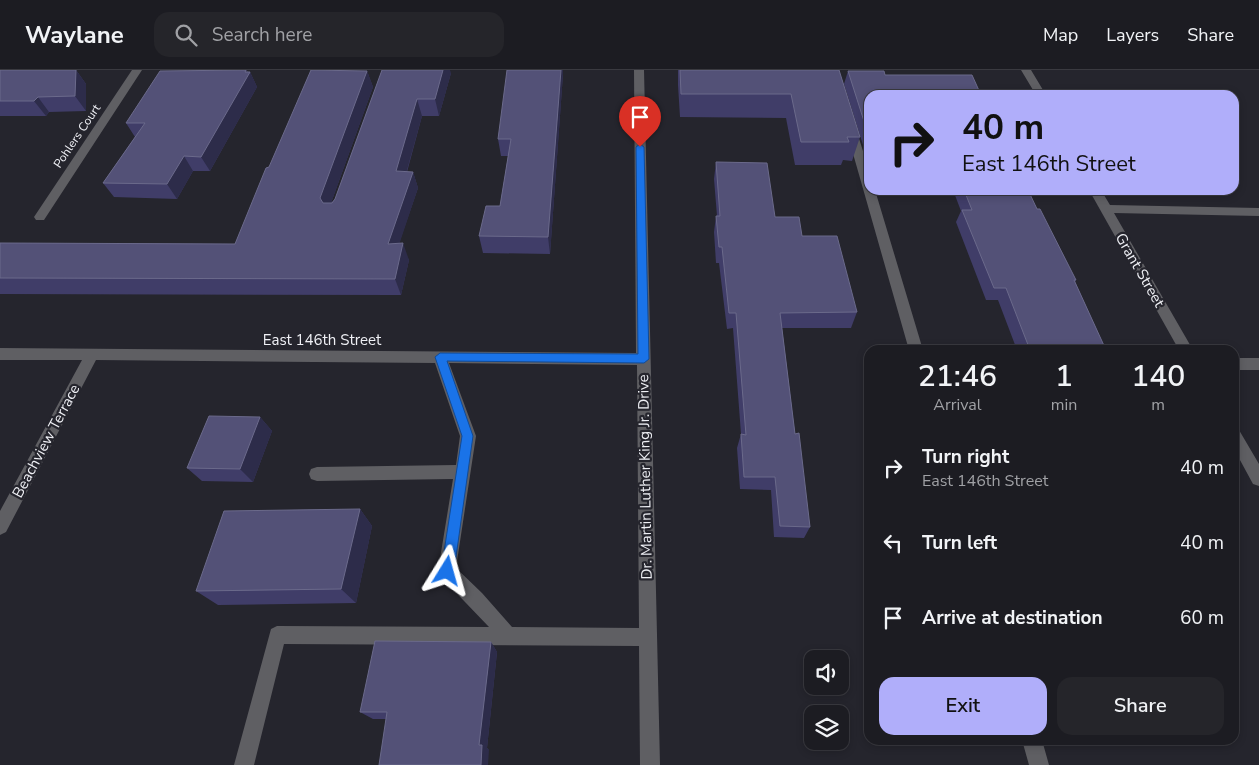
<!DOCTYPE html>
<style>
:root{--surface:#1c1c22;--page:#25252a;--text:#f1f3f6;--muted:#a0a1a5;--line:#3a3a40;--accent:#b0aefa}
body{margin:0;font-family:"Nunito Sans",sans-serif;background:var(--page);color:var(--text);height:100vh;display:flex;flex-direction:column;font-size:19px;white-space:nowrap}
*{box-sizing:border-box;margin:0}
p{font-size:16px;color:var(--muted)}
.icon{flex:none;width:28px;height:28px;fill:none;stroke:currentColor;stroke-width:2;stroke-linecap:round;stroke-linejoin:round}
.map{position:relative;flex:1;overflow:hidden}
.side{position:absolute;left:864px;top:275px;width:375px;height:400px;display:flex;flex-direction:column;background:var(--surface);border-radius:15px;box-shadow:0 2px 8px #0003,0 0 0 1px var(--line)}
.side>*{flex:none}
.banner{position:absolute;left:864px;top:20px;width:375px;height:105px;border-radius:15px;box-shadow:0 2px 8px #0003,0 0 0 1px var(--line);background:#b0aefa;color:#111;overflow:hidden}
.buttons{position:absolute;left:804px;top:580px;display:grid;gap:10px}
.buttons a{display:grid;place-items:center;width:45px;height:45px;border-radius:10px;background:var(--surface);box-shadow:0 2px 8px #0003,0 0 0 1px var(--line);font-size:25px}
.pin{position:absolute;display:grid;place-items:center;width:42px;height:42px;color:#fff;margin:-51px -21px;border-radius:50% 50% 50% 0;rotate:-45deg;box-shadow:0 0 5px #0007}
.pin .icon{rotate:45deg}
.me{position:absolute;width:55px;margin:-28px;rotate:8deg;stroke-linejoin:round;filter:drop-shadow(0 0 4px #0008)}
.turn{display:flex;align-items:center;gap:18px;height:105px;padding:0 15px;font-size:22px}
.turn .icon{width:65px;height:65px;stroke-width:2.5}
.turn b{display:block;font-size:35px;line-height:42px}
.eta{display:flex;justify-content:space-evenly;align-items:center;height:85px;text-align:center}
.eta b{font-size:30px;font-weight:600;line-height:35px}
.action{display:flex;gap:10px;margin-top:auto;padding:10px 15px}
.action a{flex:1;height:58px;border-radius:15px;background:var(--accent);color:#111;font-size:20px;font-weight:600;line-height:58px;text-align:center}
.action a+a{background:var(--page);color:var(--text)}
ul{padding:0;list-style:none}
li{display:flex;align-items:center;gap:15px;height:75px;padding:0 15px}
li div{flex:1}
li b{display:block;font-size:19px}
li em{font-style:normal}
header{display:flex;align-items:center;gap:30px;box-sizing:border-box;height:70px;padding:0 25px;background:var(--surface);border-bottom:1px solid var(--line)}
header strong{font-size:24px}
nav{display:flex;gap:28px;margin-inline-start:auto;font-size:18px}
.search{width:350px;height:45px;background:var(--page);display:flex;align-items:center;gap:12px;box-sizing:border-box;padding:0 18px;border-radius:15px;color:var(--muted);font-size:19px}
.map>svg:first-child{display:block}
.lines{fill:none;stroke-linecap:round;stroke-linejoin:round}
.minor{fill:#5f5f63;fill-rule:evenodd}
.wall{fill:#403d68}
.shaded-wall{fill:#2d2c4a}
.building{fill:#535177;stroke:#6b6a8b}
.route{fill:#1a73e8;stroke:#114b97}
.labels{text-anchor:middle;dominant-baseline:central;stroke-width:4.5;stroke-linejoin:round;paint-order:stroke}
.far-street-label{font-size:12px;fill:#eff0f5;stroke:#25252d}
.street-label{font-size:15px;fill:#eff0f5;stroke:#25252d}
</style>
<header>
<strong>Waylane</strong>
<div class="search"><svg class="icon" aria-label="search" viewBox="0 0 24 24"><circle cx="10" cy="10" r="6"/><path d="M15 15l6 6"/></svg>Search here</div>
<nav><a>Map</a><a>Layers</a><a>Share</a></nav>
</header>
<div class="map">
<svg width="1259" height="695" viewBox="0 0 1259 695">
<rect width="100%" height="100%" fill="#25252d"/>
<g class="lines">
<!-- minor -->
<path class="minor" d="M 132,0 L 142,0 L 44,150 L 36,150 L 34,147 Z
M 634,0 L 644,0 L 660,695 L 640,695 L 639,576 L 284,574 L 254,695 L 234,695 L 271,559 L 277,556 L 489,557 L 441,507 L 438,501 L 453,409 L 317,411 L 311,409 L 309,404 L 311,399 L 317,397 L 456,395 L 460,366 L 435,293 L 96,290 L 6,462 L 0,465 L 0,441 L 82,290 L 0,290 L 0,278 L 636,283 ZM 449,293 L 637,295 L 639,558 L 512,557 L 482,523 L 456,498 L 476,366 Z
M 1021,0 L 1031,0 L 1046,25 L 1036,25 Z
M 851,56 L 856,59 L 869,100 L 869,120 L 875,120 L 923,280 L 909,280 L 846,59 Z
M 1089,120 L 1101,120 L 1110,135 L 1259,138 L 1259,146 L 1114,143 L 1193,280 L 1179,280 Z
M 1234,288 L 1259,288 L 1259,300 L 1234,300 Z
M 1234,359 L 1239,360 L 1259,394 L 1259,416 L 1253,414 L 1234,379 Z
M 1022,670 L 1042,670 L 1049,695 L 1029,695 Z"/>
</g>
<!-- wall -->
<path class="wall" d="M 0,0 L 76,0 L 86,14 L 86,41 L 49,42 L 46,46 L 0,46 Z
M 246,0 L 248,2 L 250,2 L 257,17 L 210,101 L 193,101 L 177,129 L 114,127 L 103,113 L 135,67 L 126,53 Z
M 382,0 L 451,3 L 439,46 L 422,46 L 407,102 L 413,102 L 418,118 L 399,173 L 409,190 L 401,225 L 0,224 L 0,173 L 235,174 L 269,97 L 367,1 L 373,17 L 331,133 L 335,129 Z
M 678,0 L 839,0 L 860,67 L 852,91 L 843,90 L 841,95 L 795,95 L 786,48 L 680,47 L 678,15 Z
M 848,1 L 869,25 L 869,91 L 868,91 L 844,14 Z
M 563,4 L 550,184 L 483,183 L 479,166 L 500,136 L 508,86 L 501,86 L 498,69 Z
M 716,92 L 775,147 L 802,166 L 857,242 L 851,258 L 782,258 L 795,364 L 810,457 L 804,468 L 774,467 L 771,420 L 740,419 L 737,378 L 741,364 L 733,258 L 727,259 L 719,193 L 716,193 L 714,162 L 716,146 L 717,146 L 714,109 Z
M 953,120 L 1028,120 L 1037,139 L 1076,210 L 1075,212 L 1106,280 L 1017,280 L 998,230 L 986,230 L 956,152 L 961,141 Z
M 260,347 L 272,361 L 253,412 L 202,411 L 187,398 Z
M 360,439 L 372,456 L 356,533 L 218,535 L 196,521 Z
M 491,572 L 497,582 L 487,678 L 489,680 L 386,649 L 373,649 L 360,642 Z"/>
<!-- shaded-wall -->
<path class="shaded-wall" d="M 76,0 L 86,14 L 86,41 L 75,26 Z
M 246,0 L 249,5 L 250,2 L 257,17 L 210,101 L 201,87 Z
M 443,0 L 450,0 L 451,3 L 439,46 L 435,29 Z
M 561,0 L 563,0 L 563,4 L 550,184 L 548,167 Z
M 367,1 L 373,17 L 327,144 L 320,128 Z
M 38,27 L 49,42 L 46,46 L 34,31 Z
M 417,29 L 422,46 L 402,118 L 396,101 Z
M 184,86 L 193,101 L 177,129 L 167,114 Z
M 413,102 L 418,118 L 394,190 L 388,174 Z
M 403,173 L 409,190 L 401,225 L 395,209 Z
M 260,347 L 272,361 L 253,412 L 240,399 Z
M 360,439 L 372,456 L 356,533 L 341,519 Z
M 491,572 L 497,582 L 487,678 L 489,680 L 488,695 L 481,695 L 479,675 Z"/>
<!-- building -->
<path class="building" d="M 0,0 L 76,0 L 75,26 L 38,27 L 34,31 L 0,31 Z
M 246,0 L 245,2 L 250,2 L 201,87 L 184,86 L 167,114 L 103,113 L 145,53 L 126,53 L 160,1 Z
M 311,0 L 367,1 L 320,128 L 323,133 L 332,133 L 335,129 L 382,0 L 443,0 L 435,29 L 417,29 L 396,101 L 413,102 L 388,174 L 403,173 L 395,209 L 0,208 L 0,173 L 235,174 L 266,98 L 269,97 Z
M 507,0 L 561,0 L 548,167 L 479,166 L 486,136 L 500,136 L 511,69 L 498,69 Z
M 680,0 L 839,0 L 860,67 L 847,67 L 849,72 L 801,72 L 791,24 L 681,24 Z
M 848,1 L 884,1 L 885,5 L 972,5 L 981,25 L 869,25 L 869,67 Z
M 716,92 L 767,93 L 775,147 L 799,147 L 802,166 L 837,166 L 857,242 L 780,243 L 795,364 L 799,363 L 810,457 L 780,456 L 775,407 L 744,407 L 741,364 L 746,365 L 736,243 L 729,243 L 722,177 L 719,177 L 716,146 L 720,146 Z
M 964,120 L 1028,120 L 1037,139 L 1040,139 L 1076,210 L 1074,210 L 1106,280 L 1030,280 L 1006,218 L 994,218 L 962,140 L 972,140 Z
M 209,346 L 260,347 L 240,399 L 187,398 Z
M 360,439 L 341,519 L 196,521 L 224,441 Z
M 375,571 L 491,572 L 479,675 L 482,675 L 481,695 L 379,695 L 387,642 L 360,642 Z"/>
<!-- route -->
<path class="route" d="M 640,74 L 644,77 L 649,289 L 644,293 L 447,291 L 473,366 L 454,501 L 452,505 L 447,507 L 443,505 L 441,501 L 462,366 L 435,287 L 440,283 L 638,284 L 636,77 Z"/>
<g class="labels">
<!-- far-street labels -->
<g class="far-street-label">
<text transform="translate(77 66) rotate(-56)">Pohlers Court</text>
</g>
<!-- street labels -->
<g class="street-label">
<text transform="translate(1140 200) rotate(60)">Grant Street</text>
<text x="322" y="270">East 146th Street</text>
<text transform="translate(46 371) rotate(-62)">Beachview Terrace</text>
<text transform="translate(645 407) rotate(-91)">Dr. Martin Luther King Jr. Drive</text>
</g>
</g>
</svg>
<div class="buttons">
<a><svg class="icon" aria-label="sound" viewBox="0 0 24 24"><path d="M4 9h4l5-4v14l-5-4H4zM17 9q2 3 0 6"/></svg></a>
<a><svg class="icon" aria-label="layers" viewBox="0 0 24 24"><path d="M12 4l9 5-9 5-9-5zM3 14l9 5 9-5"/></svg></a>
</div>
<div class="pin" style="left:640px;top:77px;background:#d93025"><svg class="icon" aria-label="arrive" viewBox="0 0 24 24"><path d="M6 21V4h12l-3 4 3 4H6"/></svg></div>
<svg class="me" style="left:447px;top:501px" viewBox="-20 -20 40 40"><path d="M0-17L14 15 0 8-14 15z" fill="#1a73e8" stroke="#fff" stroke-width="4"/></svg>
<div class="banner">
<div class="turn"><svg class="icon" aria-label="right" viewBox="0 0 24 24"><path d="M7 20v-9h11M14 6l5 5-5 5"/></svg><div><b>40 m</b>East 146th Street</div></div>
</div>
<section class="side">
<div class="eta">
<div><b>21:46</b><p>Arrival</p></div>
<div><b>1</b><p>min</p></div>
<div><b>140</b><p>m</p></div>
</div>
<ul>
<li><svg class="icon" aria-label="right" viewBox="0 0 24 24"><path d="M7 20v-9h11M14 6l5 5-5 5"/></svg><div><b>Turn right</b><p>East 146th Street</p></div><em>40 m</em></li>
<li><svg class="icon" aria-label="left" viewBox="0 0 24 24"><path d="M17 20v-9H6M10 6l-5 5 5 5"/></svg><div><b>Turn left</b></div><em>40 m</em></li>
<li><svg class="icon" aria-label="arrive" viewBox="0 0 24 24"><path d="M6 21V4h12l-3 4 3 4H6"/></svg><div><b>Arrive at destination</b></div><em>60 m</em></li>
</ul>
<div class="action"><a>Exit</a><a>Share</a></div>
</section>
</div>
